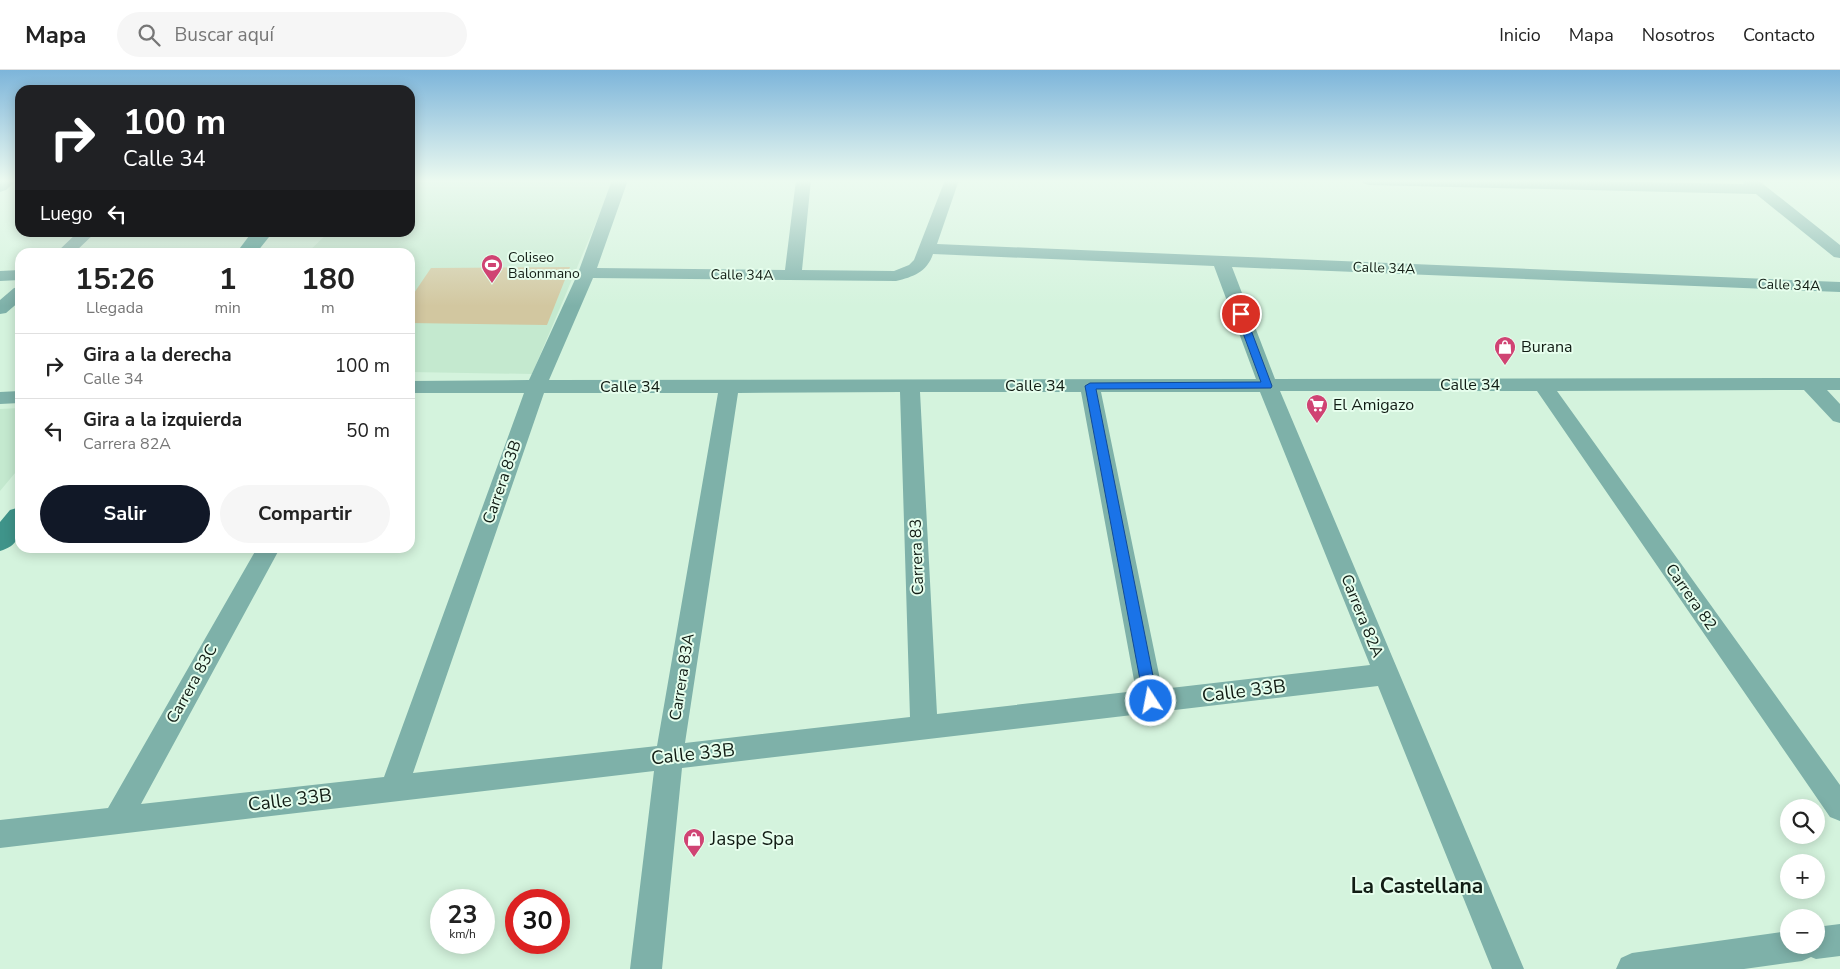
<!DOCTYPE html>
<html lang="es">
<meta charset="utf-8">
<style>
:root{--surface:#fff;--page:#f6f6f6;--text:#222;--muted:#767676;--line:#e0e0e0;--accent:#111827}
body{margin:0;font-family:"Nunito Sans",sans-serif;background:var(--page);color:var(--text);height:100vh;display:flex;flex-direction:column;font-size:19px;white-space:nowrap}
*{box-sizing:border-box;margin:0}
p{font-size:16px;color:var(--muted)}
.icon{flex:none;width:28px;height:28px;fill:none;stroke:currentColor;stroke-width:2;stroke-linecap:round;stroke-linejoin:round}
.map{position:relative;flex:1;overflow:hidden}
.side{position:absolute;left:15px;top:178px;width:400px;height:305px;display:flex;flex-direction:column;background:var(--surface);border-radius:15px;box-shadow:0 2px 12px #0003}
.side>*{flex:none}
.hud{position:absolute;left:15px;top:15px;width:400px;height:152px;border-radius:15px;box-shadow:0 2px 12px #0003;background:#202124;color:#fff;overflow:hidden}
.fabs{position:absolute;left:1780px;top:729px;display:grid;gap:10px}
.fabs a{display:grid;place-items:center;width:45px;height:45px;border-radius:50%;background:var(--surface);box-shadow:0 2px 12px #0003;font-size:25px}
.speed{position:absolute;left:430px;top:819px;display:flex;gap:10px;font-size:25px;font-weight:700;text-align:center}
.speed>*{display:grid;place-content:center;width:65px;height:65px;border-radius:50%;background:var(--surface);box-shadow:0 2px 12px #0003;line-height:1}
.speed small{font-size:12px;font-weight:400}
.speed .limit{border:8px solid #d22;background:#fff;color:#111}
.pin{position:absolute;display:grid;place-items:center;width:42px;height:42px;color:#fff;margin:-21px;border:2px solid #fff;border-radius:50%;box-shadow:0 1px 5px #0007}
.me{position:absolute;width:55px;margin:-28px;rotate:349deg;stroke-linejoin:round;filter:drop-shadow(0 0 4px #0008)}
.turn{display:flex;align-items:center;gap:18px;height:105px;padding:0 25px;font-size:22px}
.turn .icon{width:65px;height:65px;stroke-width:2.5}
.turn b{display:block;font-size:35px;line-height:42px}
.then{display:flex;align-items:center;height:48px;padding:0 25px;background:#0003;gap:10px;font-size:19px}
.eta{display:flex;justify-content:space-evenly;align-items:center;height:85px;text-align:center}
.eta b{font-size:30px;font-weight:700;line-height:35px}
.action{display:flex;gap:10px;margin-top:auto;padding:10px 25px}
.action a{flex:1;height:58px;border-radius:30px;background:var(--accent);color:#fff;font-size:20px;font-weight:700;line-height:58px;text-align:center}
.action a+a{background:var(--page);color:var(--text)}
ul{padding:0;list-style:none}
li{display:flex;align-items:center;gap:15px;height:65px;padding:0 25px;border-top:1px solid var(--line)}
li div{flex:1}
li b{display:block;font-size:19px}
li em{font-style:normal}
header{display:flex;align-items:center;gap:30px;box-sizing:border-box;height:70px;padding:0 25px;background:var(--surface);border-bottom:1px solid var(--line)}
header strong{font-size:24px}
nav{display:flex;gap:28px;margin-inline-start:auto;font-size:18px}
.search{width:350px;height:45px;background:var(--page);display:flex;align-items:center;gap:12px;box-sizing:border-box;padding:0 18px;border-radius:28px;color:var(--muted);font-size:19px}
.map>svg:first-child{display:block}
.built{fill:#c4e9cf}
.green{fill:#d2c7a0}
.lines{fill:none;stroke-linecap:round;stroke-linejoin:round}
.street{fill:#7eb1a9;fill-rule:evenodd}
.secondary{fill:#3f948a;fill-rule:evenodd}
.route{fill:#1a73e8;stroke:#114b97}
.labels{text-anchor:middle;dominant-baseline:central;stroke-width:4;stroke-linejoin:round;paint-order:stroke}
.far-poi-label{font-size:14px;fill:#111c14;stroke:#e6feed;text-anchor:start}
.far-street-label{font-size:14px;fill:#111c14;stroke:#e6feed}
.poi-label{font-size:16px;fill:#111c14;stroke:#e6feed;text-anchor:start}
.street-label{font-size:16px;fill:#111c14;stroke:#e6feed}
.near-street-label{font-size:19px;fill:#111c14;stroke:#e6feed}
.near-poi-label{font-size:19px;fill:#111c14;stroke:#e6feed;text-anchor:start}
.near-neighbourhood-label{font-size:21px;font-weight:bold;fill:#111c14;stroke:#e6feed}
</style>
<header>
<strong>Mapa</strong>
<div class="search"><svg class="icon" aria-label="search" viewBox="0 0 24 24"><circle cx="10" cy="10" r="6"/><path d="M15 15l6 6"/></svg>Buscar aquí</div>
<nav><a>Inicio</a><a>Mapa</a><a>Nosotros</a><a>Contacto</a></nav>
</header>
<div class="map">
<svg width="1840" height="899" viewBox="0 0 1840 899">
<rect width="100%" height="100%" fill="#d4f3dd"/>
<!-- built -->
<path class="built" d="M 410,110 L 614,110 L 532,304 L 410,302 L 410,182 L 308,182 L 328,163 L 410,162 Z
M 20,338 L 20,397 L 0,421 L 0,339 Z"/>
<!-- green -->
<path class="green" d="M 570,197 L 547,255 L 410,253 L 410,229 L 431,198 Z"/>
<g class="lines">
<!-- street -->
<path class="street" d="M 0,110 L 17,110 L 6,120 L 0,122 Z
M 612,110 L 628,110 L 597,198 L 785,200 L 796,110 L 811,110 L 802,200 L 894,201 L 909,195 L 914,190 L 945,110 L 959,110 L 937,174 L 1840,212 L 1840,222 L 1232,197 L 1275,309 L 1840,308 L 1840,320 L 1827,320 L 1840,334 L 1840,353 L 1833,351 L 1804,320 L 1557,321 L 1840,715 L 1840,751 L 1830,747 L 1537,321 L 1280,321 L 1524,899 L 1492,899 L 1378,616 L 682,698 L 662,899 L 630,899 L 654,701 L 0,778 L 0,750 L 108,738 L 257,478 L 280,478 L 141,734 L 384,707 L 524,323 L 410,323 L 410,311 L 529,310 L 578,203 ZM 933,184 L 1214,196 L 1256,309 L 549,310 L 593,208 L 896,211 C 913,207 927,202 933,184 ZM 900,322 L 910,647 L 685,673 L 738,323 ZM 920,322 L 1081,322 L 1136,621 L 937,644 ZM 1101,322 L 1260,322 L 1370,595 L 1162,619 ZM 544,323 L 718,323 L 657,676 L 413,703 Z
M 1360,110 L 1557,110 L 1744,114 L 1742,110 L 1758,110 L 1840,175 L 1840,188 L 1834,187 L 1756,124 L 1368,115 L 1363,113 Z
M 78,162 L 96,162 L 75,182 L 57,182 Z
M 20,200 L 20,210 L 0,211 L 0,201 Z
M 20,217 L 20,231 L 6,243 L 0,244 L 0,230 L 14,218 Z
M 20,321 L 20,333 L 0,334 L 0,322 Z
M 1840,854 L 1840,886 L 1816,889 L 1811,887 L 1802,891 L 1744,899 L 1616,899 L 1621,888 L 1632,883 L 1789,861 L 1789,875 L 1816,875 L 1816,857 Z"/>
<!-- secondary -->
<path class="secondary" d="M 252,162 L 273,162 L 257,182 L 237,182 Z
M 20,437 C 20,458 24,474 0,481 L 0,452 L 10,440 Z"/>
</g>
<!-- sky -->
<linearGradient id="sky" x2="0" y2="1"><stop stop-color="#7db5da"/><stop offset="0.47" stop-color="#ecfaf0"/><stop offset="1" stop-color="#ecfaf0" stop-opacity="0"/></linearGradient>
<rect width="1840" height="236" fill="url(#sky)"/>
<!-- route -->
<path class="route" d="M 1241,241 L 1245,244 L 1272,316 L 1271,318 L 1096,319 L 1158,631 L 1156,635 L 1151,637 L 1146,635 L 1144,631 L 1085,316 L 1090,313 L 1261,312 L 1236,244 Z"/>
<!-- icons -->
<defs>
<g id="stadium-pin" transform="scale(1.125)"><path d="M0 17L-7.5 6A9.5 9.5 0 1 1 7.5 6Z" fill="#d04373" stroke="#e6feed"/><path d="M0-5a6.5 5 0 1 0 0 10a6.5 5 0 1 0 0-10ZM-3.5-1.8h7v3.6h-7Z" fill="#fff"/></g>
<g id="shop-pin" transform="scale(1.125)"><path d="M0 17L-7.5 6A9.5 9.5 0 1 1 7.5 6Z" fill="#d04373" stroke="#e6feed"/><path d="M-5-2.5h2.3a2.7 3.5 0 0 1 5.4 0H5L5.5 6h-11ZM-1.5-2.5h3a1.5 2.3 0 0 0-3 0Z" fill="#fff"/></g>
<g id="supermarket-pin" transform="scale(1.125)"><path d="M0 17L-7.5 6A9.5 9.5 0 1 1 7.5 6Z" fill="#d04373" stroke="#e6feed"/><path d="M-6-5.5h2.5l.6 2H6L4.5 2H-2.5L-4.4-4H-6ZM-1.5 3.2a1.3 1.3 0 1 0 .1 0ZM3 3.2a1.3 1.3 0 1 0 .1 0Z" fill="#fff"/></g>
</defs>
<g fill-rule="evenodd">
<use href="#stadium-pin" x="492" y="195"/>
<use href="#shop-pin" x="1505" y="277"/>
<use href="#supermarket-pin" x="1317" y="335"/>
<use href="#shop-pin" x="694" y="769"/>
</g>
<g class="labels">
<!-- far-poi labels -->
<g class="far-poi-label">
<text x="508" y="187">Coliseo<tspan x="508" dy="16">Balonmano</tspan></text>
</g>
<!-- far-street labels -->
<g class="far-street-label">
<text transform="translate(1384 198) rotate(2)">Calle 34A</text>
<text transform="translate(742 205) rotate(1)">Calle 34A</text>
<text transform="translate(1789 215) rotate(2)">Calle 34A</text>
</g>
<!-- poi labels -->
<g class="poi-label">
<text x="1521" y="277">Burana</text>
<text x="1333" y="335">El Amigazo</text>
</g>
<!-- street labels -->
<g class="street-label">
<text x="1470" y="315">Calle 34</text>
<text x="1035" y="316">Calle 34</text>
<text x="630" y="317">Calle 34</text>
<text transform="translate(502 412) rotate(-71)">Carrera 83B</text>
<text transform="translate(917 487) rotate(-92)">Carrera 83</text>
<text transform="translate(1691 527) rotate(55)">Carrera 82</text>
<text transform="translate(1362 546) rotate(68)">Carrera 82A</text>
<text transform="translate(682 607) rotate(-81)">Carrera 83A</text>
<text transform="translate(192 614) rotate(-61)">Carrera 83C</text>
</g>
<!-- near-street labels -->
<g class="near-street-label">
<text transform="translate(1244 621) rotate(-7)">Calle 33B</text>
<text transform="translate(693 684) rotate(-6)">Calle 33B</text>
<text transform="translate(290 730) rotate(-7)">Calle 33B</text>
</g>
<!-- near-poi labels -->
<g class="near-poi-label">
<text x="710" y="769">Jaspe Spa</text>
</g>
<!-- near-neighbourhood labels -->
<g class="near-neighbourhood-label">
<text x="1417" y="816">La Castellana</text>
</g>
</g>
</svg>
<div class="fabs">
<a><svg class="icon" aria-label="search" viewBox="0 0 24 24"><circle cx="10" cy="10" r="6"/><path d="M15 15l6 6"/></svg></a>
<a>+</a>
<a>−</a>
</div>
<div class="speed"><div>23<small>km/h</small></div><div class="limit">30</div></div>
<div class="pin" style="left:1241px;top:244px;background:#d93025"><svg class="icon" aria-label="arrive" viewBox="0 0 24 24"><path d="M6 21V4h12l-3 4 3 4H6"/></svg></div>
<svg class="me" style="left:1151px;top:631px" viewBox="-20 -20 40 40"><circle r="17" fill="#1a73e8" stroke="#fff" stroke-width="3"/><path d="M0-11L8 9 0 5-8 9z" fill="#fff"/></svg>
<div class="hud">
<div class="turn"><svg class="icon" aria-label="right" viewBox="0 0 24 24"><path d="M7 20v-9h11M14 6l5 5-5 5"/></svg><div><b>100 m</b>Calle 34</div></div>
<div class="then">Luego<svg class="icon" aria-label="left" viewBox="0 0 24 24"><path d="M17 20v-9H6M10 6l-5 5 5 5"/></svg></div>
</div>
<section class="side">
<div class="eta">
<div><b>15:26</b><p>Llegada</p></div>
<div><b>1</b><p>min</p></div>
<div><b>180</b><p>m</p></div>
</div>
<ul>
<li><svg class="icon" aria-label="right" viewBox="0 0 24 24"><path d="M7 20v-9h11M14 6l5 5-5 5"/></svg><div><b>Gira a la derecha</b><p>Calle 34</p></div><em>100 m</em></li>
<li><svg class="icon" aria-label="left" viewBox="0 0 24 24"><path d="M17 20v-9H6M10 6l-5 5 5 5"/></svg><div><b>Gira a la izquierda</b><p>Carrera 82A</p></div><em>50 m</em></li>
</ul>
<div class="action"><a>Salir</a><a>Compartir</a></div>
</section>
</div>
